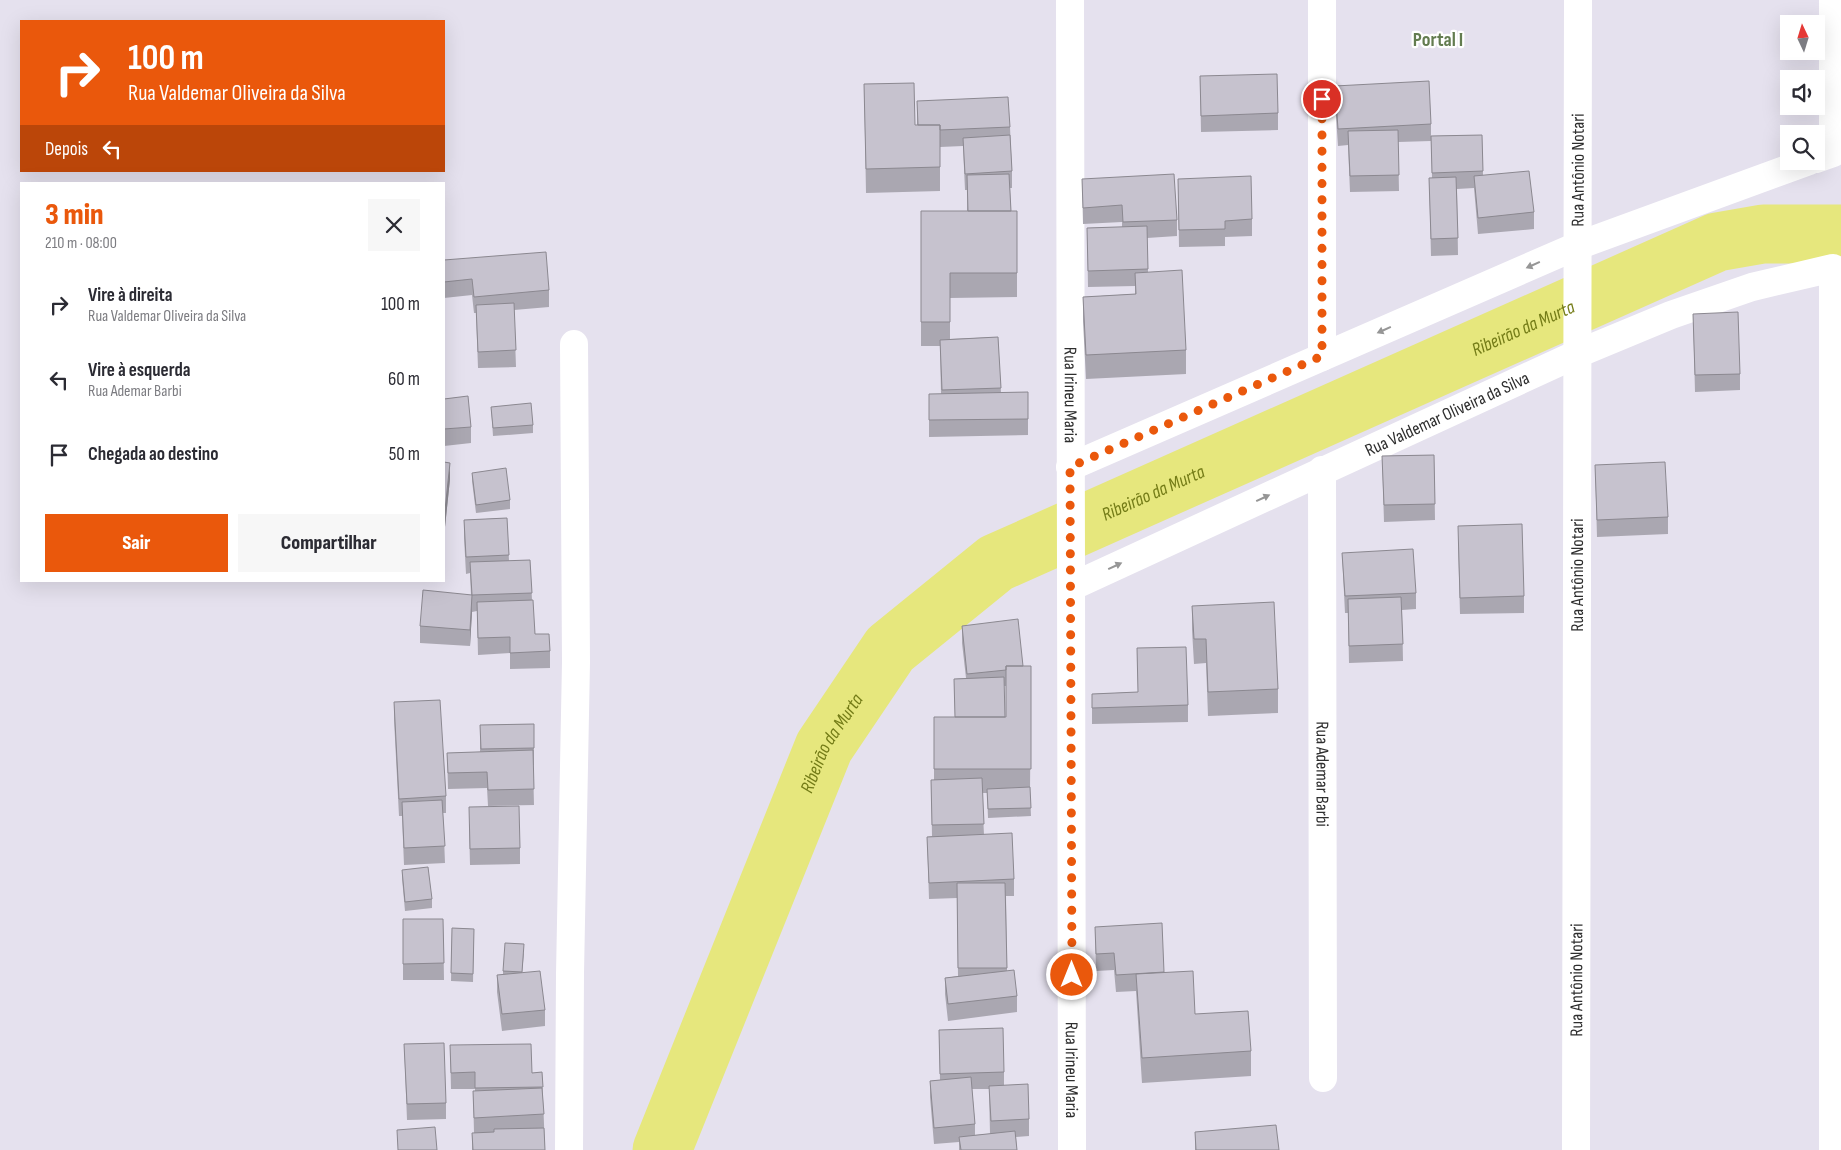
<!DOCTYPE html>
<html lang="pt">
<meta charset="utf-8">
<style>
:root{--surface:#fff;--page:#f7f7f7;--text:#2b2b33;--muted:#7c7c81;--accent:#ea580c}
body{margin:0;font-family:"Sofia Sans Condensed",sans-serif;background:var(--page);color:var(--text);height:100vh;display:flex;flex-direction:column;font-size:19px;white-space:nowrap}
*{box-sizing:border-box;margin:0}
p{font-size:16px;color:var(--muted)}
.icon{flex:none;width:28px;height:28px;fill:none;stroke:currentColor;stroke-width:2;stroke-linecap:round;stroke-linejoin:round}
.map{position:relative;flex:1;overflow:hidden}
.sheet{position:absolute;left:20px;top:182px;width:425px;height:400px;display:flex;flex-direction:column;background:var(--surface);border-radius:0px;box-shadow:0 5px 20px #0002}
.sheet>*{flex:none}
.guide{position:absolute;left:20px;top:20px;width:425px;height:152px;border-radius:0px;box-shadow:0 5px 20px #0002;background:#ea580c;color:#fff;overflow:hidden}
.needle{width:32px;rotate:356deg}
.buttons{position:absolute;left:1780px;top:15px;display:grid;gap:10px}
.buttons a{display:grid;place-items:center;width:45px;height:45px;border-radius:0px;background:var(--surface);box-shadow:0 5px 20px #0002;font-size:25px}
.pin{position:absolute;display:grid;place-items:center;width:42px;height:42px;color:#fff;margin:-21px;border:2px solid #fff;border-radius:50%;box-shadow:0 1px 5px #0007}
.me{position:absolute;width:55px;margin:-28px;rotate:0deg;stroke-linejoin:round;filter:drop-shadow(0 0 4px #0008)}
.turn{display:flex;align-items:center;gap:18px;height:105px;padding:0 25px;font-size:22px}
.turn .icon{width:65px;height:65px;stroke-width:2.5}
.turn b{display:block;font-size:35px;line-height:42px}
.then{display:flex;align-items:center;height:48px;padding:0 25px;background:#0003;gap:10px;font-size:19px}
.round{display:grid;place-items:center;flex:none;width:52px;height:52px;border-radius:0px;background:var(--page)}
.summary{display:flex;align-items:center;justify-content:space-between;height:85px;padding:0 25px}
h1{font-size:30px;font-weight:800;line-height:38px;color:var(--accent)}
.primary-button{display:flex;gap:10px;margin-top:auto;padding:10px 25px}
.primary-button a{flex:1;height:58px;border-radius:0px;background:var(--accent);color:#fff;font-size:20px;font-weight:800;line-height:58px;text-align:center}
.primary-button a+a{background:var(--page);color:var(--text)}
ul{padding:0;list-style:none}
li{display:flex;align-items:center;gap:15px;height:75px;padding:0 25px}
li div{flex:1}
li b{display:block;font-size:19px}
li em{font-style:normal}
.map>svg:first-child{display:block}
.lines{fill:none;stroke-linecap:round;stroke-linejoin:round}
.river{stroke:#e6e77d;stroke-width:59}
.minor{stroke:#fff;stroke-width:28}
.wall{fill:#aaa7b1;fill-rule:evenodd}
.shaded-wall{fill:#8b8890}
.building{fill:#c6c2ce;stroke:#8b8890}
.oneway{fill:#969696}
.route{stroke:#ea580c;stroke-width:9;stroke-dasharray:0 16.2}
.labels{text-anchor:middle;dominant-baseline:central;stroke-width:4.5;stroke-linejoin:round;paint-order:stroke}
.street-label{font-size:18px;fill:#2e2e2e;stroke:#fff}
.water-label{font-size:19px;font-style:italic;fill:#747c17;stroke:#fff}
.quarter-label{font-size:20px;font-weight:bold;fill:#637c50;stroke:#fff}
</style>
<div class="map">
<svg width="1841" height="1150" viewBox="0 0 1841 1150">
<rect width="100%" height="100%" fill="#e5e1ee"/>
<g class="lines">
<!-- river -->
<path class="river" id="s1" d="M 662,1150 L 824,747 L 890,649 L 996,563 L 1717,242 L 1763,234 L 1841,234"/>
<!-- minor -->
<g class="minor">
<path id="s2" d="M 1070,0 L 1072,1150"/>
<path d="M 1322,0 L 1322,357"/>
<path d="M 1816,159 L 1833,153 L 1833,0"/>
<path d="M 1070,467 L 1577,246 L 1809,161"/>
<path id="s3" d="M 1322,470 L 1323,1078"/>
<path id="s4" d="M 1071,587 L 1577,354 L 1671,315 L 1752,287 L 1833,268 L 1833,1150"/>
<path d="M 569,1150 L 570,974 L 576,662 L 574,344"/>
<path id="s5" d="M 1576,1150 L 1578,0"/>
</g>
</g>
<!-- wall -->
<path class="wall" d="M 1200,76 L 1278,113 L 1278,130 L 1201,132 Z
M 864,84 L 915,125 L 917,125 L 917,101 L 1010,127 L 1012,171 L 1012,188 L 1010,188 L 1011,211 L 1017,211 L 1017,297 L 950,298 L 950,339 L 998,337 L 1001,393 L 1028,392 L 1028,435 L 929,437 L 929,394 L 941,394 L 940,346 L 921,346 L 921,211 L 967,211 L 967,190 L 965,190 L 963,146 L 940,147 L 940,191 L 866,193 Z
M 1335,86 L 1431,124 L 1431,141 L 1398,142 L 1399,191 L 1350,192 L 1348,145 L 1338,146 L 1335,102 Z
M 1482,135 L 1483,175 L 1534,212 L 1534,229 L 1478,234 L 1474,188 L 1457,189 L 1458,255 L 1431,256 L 1429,178 L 1432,178 L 1431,136 Z
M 1082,179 L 1177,220 L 1177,236 L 1147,238 L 1148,272 L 1186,350 L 1186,374 L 1086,379 L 1083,321 L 1083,297 L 1135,294 L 1135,286 L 1088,287 L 1087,228 L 1122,227 L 1122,222 L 1083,224 Z
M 1178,179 L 1252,219 L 1252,236 L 1225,237 L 1225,246 L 1179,247 Z
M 444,260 L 549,290 L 549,307 L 514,310 L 516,367 L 478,368 L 476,313 L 474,313 L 472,295 L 444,298 Z
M 1693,314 L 1740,374 L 1740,390 L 1695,392 Z
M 444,399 L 471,427 L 471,443 L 444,446 Z
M 491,407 L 533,425 L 533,433 L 493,436 Z
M 1434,455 L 1435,520 L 1384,522 L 1382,456 Z
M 444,462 L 450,479 L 445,527 L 444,527 Z
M 1595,465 L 1668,517 L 1668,534 L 1597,537 Z
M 472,473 L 510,500 L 510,509 L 476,513 L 472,481 Z
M 507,518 L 509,561 L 530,560 L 532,600 L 535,634 L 550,651 L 550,668 L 510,669 L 510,653 L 478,655 L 477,611 L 472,612 L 470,646 L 420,643 L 420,626 L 471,595 L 470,573 L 466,574 L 464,537 L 464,520 Z
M 1458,542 L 1524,596 L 1524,613 L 1460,614 Z
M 1342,553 L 1416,593 L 1416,609 L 1402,610 L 1403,661 L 1349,663 L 1348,613 L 1345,613 Z
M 1192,606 L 1278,689 L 1278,713 L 1208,716 L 1206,663 L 1194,664 L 1192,630 Z
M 962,626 L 1023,666 L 1031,666 L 1030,793 L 1031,816 L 988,818 L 987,793 L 982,793 L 984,835 L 1014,879 L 1014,896 L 1006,896 L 1007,971 L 1017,996 L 1017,1012 L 948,1021 L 945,994 L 945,978 L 958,976 L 957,898 L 929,899 L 927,837 L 932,836 L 931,780 L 934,780 L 934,717 L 955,717 L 954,679 L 966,678 L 962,643 ZM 1004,686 L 1006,686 L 1006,717 L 1005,717 Z
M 1137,648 L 1188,705 L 1188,722 L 1092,724 L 1092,694 L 1138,692 Z
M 394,702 L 446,796 L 446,813 L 443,813 L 445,863 L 404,865 L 402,816 L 399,816 L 394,719 Z
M 534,724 L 534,765 L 533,765 L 534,805 L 488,806 L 487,788 L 448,789 L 447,753 L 480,752 L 480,725 Z
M 469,824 L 520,848 L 520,864 L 470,865 Z
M 402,870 L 432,899 L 432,908 L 405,911 L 402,878 Z
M 403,919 L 443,919 L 444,980 L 403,980 Z
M 1095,927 L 1164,972 L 1195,1014 L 1251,1051 L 1251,1076 L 1142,1083 L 1136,991 L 1116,992 L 1114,970 L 1096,971 Z
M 452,928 L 474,929 L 473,982 L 451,981 Z
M 524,953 L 522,973 L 545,1010 L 545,1026 L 502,1031 L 497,992 L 497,975 L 503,975 L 503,971 Z
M 939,1030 L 1004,1072 L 1004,1085 L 1029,1119 L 1029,1136 L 1016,1137 L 1017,1150 L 959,1150 L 959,1142 L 934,1144 L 930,1097 L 930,1081 L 940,1080 ZM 972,1089 L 989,1089 L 990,1134 L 975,1135 L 975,1124 Z
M 404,1044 L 446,1103 L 446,1119 L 407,1120 Z
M 450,1045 L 532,1073 L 542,1072 L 545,1150 L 472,1150 L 472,1133 L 474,1133 L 473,1091 L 475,1091 L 475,1089 L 451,1089 Z
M 1195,1132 L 1279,1150 L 1195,1150 Z"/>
<!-- shaded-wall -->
<path class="shaded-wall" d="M 450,463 L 450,479 L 445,527 L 445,510 Z
M 472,595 L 472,612 L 470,646 L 470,630 Z"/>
<!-- building -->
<path class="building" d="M 1277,74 L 1278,113 L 1201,116 L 1200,76 Z
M 1429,81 L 1431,124 L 1338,129 L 1335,86 Z
M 914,83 L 915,125 L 940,125 L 940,167 L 866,169 L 864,84 Z
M 1008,97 L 1010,127 L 940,130 L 940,125 L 918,125 L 917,101 Z
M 1398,130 L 1399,175 L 1350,176 L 1348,131 Z
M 1010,135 L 1012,171 L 965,174 L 963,138 Z
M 1482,135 L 1483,171 L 1432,173 L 1431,136 Z
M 1529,171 L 1534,212 L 1478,218 L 1474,176 Z
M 1009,174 L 1011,211 L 968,211 L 967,175 Z
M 1174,174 L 1177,220 L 1123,222 L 1122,205 L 1083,208 L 1082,179 Z
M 1251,176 L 1252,219 L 1225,221 L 1225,229 L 1179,230 L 1178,179 Z
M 1456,177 L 1458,238 L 1431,239 L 1429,178 Z
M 921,211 L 1017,211 L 1017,273 L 950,273 L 950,322 L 921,322 Z
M 1147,226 L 1148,269 L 1088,271 L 1087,228 Z
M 546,252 L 549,290 L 474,297 L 472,279 L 444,282 L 444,260 Z
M 1182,270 L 1186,350 L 1086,355 L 1083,297 L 1136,294 L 1135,273 Z
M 514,303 L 516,350 L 478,352 L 476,305 Z
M 1738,312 L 1740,374 L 1695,375 L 1693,314 Z
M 998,337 L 1001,388 L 942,390 L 940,340 Z
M 1028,392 L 1028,419 L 929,420 L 929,394 Z
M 468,396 L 471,427 L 444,429 L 444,399 Z
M 531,403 L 533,425 L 493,428 L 491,407 Z
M 1434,455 L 1435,504 L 1384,505 L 1382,456 Z
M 444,462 L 450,463 L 445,510 L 444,510 Z
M 1665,462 L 1668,517 L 1597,520 L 1595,465 Z
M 506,468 L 510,500 L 476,505 L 472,473 Z
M 507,518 L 509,555 L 466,557 L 464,520 Z
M 1522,524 L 1524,596 L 1460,598 L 1458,526 Z
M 1413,549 L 1416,593 L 1345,596 L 1342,553 Z
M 530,560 L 532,593 L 472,595 L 470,630 L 420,626 L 423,590 L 472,595 L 470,562 Z
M 1401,597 L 1403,644 L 1349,646 L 1348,599 Z
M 533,600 L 535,634 L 549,634 L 550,651 L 510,653 L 510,637 L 478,638 L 477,602 Z
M 1274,602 L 1278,689 L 1208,692 L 1206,639 L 1194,639 L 1192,606 Z
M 1018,619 L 1023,666 L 1006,666 L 1006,670 L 967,674 L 962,626 Z
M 1186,647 L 1188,705 L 1092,708 L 1092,694 L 1138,692 L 1137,648 Z
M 1006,666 L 1031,666 L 1031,769 L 934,769 L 934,717 L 1006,717 Z
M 1004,677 L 1005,717 L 955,717 L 954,679 Z
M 440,700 L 446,796 L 399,799 L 394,702 Z
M 534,724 L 534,748 L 481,749 L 480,725 Z
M 533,750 L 534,789 L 488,790 L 487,772 L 448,773 L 447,753 Z
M 982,778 L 984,824 L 932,825 L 931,780 Z
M 1030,787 L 1031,808 L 988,809 L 987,789 Z
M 442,800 L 445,846 L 404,848 L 402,802 Z
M 519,806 L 520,848 L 470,849 L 469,807 Z
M 1012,833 L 1014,879 L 929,883 L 927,837 Z
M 428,867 L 432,899 L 405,902 L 402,870 Z
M 957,883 L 1005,883 L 1007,968 L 958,968 Z
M 403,919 L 443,919 L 444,963 L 403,964 Z
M 1162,923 L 1164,972 L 1116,975 L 1114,953 L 1096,954 L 1095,927 Z
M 452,928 L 474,929 L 473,974 L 451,973 Z
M 505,943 L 524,944 L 522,972 L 503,971 Z
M 1014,970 L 1017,996 L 948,1004 L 945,978 Z
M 540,971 L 545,1010 L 502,1014 L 497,975 Z
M 1193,971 L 1195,1014 L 1248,1011 L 1251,1051 L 1142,1058 L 1136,974 Z
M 1003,1028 L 1004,1072 L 940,1074 L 939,1030 Z
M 444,1043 L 446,1103 L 407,1104 L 404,1044 Z
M 531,1044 L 532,1073 L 542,1072 L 543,1087 L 475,1088 L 475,1072 L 451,1073 L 450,1045 Z
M 971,1077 L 975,1124 L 934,1128 L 930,1081 Z
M 1028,1084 L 1029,1119 L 991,1121 L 989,1086 Z
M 542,1088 L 544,1114 L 474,1118 L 473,1091 Z
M 1276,1125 L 1279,1150 L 1196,1150 L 1195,1132 Z
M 435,1127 L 437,1150 L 398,1150 L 397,1130 Z
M 544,1128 L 545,1150 L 473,1150 L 472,1133 L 494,1132 L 494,1129 Z
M 1015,1131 L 1017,1150 L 961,1150 L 959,1137 Z"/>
<!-- one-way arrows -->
<defs><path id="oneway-solid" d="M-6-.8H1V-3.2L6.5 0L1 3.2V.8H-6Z" transform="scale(1.25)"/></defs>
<g class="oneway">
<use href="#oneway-solid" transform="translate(1533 265) rotate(156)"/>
<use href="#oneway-solid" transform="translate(1384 330) rotate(156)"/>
<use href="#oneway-solid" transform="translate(1263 498) rotate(-25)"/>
<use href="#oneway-solid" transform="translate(1115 566) rotate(-25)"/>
</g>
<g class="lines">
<!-- route -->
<path class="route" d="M 1072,975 L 1070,467 L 1322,356 L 1322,99"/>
</g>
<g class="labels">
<!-- street labels -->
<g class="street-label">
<text stroke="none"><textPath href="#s5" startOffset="980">Rua Antônio Notari</textPath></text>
<text stroke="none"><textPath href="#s2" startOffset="395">Rua Irineu Maria</textPath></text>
<text stroke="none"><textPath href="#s4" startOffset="414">Rua Valdemar Oliveira da Silva</textPath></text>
<text stroke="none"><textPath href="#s5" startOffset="575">Rua Antônio Notari</textPath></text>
<text stroke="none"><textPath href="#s3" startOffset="304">Rua Ademar Barbi</textPath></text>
<text stroke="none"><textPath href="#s5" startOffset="170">Rua Antônio Notari</textPath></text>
<text stroke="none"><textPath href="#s2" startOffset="1070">Rua Irineu Maria</textPath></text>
</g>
<!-- water labels -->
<g class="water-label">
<text stroke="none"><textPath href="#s1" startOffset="1266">Ribeirão da Murta</textPath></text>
<text stroke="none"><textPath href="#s1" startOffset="861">Ribeirão da Murta</textPath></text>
<text stroke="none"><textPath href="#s1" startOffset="441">Ribeirão da Murta</textPath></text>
</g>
<!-- quarter labels -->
<g class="quarter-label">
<text x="1438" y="40">Portal I</text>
</g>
</g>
</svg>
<div class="buttons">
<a><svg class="needle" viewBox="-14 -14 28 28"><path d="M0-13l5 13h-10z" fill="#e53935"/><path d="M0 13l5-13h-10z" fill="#7c7c81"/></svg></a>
<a><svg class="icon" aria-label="sound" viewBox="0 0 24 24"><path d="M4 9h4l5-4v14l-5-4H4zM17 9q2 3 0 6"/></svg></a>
<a><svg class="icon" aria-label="search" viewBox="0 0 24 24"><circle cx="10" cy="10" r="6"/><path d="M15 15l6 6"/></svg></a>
</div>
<div class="pin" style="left:1322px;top:99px;background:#d93025"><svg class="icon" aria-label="arrive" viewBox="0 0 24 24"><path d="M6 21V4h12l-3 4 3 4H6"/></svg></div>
<svg class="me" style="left:1072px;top:975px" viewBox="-20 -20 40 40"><circle r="17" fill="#ea580c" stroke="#fff" stroke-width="3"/><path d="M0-11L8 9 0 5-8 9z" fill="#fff"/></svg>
<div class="guide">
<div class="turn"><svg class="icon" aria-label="right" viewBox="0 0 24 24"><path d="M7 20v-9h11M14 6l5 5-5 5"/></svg><div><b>100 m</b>Rua Valdemar Oliveira da Silva</div></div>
<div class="then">Depois<svg class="icon" aria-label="left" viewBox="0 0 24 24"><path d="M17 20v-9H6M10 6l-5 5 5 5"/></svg></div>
</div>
<section class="sheet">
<div class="summary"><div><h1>3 min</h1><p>210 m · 08:00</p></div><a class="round"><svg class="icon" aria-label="close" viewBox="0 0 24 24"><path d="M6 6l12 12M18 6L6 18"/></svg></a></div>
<ul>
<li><svg class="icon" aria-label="right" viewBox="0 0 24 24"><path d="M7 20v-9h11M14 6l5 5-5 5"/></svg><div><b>Vire à direita</b><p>Rua Valdemar Oliveira da Silva</p></div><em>100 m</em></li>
<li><svg class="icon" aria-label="left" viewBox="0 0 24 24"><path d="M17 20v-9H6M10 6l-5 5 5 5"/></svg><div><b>Vire à esquerda</b><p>Rua Ademar Barbi</p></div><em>60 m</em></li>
<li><svg class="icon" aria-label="arrive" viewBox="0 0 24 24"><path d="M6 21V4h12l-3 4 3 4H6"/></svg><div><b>Chegada ao destino</b></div><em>50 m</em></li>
</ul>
<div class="primary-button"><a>Sair</a><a>Compartilhar</a></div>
</section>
</div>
